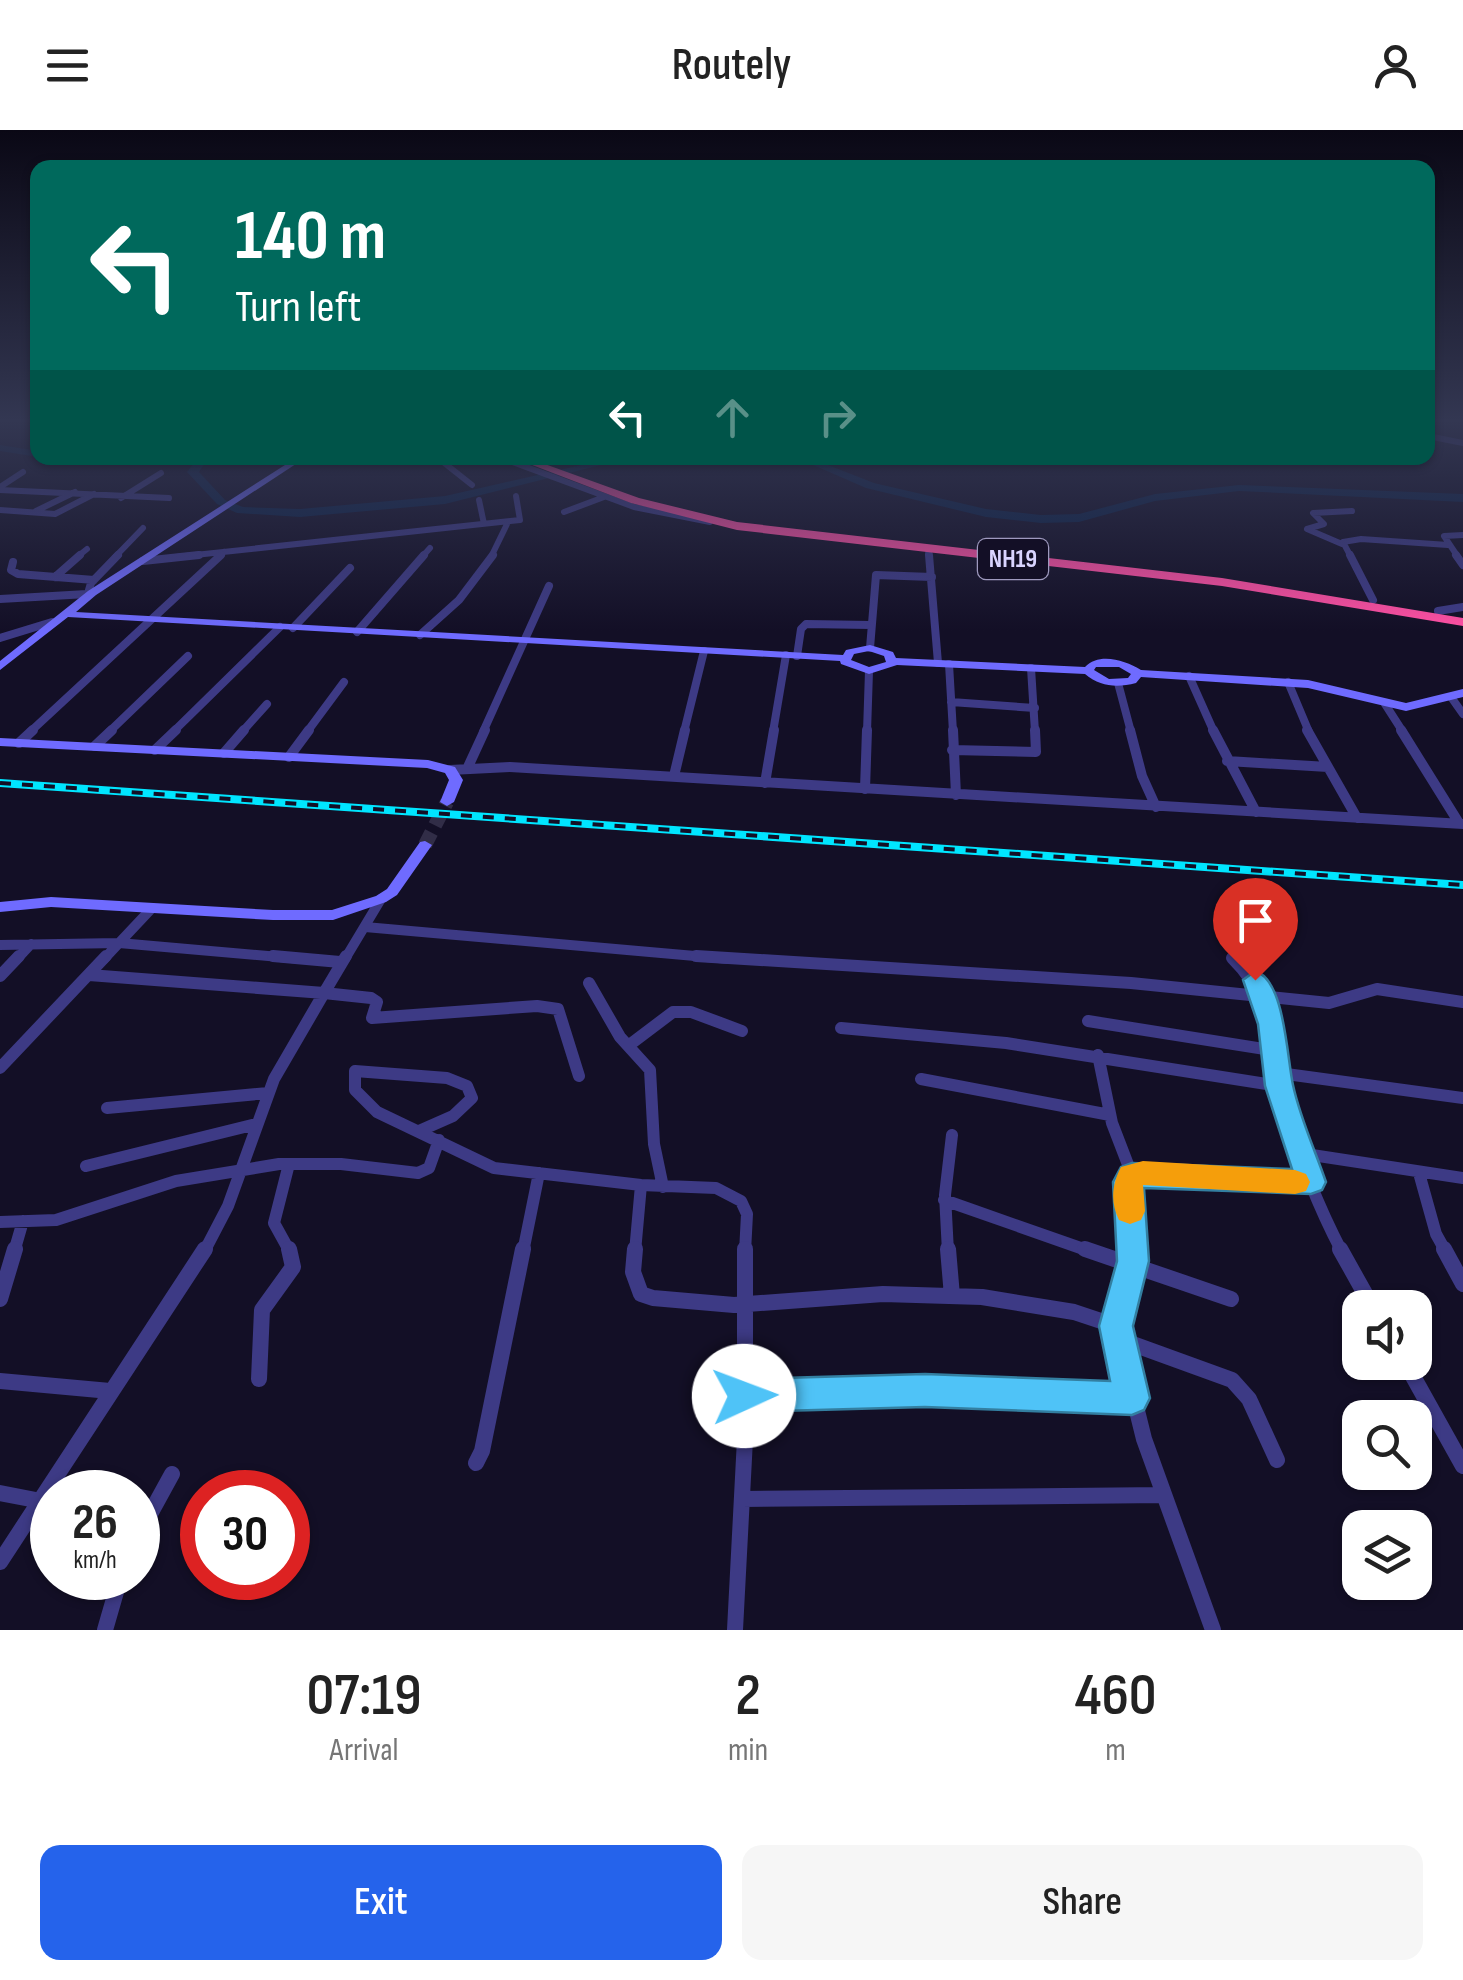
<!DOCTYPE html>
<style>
:root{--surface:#fff;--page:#f6f6f6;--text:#222;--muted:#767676;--accent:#2563eb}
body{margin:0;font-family:"Sofia Sans Condensed",sans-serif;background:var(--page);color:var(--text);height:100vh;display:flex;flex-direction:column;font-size:38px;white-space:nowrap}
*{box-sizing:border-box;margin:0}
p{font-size:32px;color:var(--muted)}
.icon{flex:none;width:55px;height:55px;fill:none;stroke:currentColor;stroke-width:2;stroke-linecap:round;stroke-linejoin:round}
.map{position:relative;height:1500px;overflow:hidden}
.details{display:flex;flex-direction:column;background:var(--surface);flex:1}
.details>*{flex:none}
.hud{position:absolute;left:30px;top:30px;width:1405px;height:305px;border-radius:20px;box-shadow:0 2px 8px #0004;background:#00695c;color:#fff;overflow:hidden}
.tools{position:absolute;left:1342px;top:1160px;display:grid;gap:20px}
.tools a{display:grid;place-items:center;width:90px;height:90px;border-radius:20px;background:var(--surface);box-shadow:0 2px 8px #0004;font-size:50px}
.speed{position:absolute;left:30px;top:1340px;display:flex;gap:20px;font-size:50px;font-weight:700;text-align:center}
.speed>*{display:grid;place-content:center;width:130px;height:130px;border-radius:50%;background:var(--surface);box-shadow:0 2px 8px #0004;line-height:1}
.speed small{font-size:25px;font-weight:400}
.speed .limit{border:15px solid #d22;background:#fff;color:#111}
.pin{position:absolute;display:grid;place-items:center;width:85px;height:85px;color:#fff;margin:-102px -42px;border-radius:50% 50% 50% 0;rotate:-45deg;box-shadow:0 0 10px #0007}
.pin .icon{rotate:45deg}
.me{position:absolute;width:110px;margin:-55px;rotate:88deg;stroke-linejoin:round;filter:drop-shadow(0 0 8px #0008)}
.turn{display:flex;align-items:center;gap:35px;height:210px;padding:0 40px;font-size:45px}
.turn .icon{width:130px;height:130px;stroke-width:2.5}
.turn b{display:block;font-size:70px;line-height:85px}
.lanes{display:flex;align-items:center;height:95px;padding:0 40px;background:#0003;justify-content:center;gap:50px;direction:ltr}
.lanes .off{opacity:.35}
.eta{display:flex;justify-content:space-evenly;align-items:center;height:170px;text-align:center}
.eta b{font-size:60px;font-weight:600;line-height:70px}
.action{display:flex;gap:20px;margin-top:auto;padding:20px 40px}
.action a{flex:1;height:115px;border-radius:20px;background:var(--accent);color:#fff;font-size:40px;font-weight:600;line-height:115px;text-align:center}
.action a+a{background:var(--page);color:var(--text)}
header{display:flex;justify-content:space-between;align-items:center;height:130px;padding:0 40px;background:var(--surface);font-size:45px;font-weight:600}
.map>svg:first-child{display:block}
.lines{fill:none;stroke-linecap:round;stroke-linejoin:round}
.river{fill:#0c2248;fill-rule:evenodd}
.secondary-tunnel{stroke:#312d47;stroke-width:14;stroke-dasharray:14 8;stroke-linecap:butt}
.street-far4{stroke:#3d3a85;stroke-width:6}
.street-far3{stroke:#3d3a85;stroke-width:8}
.street-far2{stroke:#3d3a85;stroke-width:10}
.street-far1{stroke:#3d3a85;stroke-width:12}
.street{stroke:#3d3a85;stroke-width:16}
.secondary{fill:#6f6bff;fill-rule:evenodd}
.highway{fill:#ff4fa3;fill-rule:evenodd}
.rail-casing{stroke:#00e5ff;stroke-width:8}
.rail{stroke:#130f26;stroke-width:4;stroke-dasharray:11;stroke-linecap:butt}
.route{fill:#4fc3f7;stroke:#337fa1;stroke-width:2.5}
.slow{fill:#f59e0b}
.labels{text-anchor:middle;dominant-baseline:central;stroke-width:9;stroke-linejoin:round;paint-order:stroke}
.shield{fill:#130f26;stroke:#9e99be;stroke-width:2.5}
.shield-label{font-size:25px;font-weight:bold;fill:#d9d4ff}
</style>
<header><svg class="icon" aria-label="menu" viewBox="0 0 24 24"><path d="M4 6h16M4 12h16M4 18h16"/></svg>Routely<svg class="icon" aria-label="person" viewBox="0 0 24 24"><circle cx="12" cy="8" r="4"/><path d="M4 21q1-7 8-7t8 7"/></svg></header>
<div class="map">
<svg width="1463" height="1500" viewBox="0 0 1463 1500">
<rect width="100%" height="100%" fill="#130f26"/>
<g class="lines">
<!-- river -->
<path class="river" d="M 0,315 L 38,321 L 38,327 L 0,321 Z
M 56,328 L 118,328 L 81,334 Z
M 198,328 L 208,328 L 199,342 L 225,370 L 243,377 L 300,379 L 445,366 L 612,328 L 629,328 L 445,374 L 300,387 L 237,383 L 217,374 L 187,342 Z
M 797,328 L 810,328 L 874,353 L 986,379 L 1041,385 L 1079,384 L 1155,364 L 1239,355 L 1463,364 L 1463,372 L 1239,361 L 1155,371 L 1079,392 L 1041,393 L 986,387 L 866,358 Z"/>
<!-- secondary-tunnel -->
<path class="secondary-tunnel" d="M 425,715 L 447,672"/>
<!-- street-far4 -->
<path class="street-far4" d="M 1428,306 L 1463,313
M 274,328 L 272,331 L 278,332 L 330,328
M 438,328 L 472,355
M 502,328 L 634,377 L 710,392
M 0,357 L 23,342
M 0,360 L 169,368
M 121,368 L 161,343
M 479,370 L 484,394
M 0,380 L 55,384 L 94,364
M 36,381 L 75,362
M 564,382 L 604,367
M 1342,414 L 1307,399 L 1324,394 L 1313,383 L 1352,381
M 928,419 L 929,427
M 77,427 L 87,419
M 115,427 L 143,398
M 176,427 L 520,390 L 516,366
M 218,427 L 224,422
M 422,427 L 430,418
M 491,427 L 508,392
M 1351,427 L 1343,412 L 1361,409 L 1448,415
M 1458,427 L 1444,406 L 1463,405"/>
<!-- street-far3 -->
<path class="street-far3" d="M 929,425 L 938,533
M 1350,425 L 1373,470
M 1456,425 L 1463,435
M 143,431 L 199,425
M 13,432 L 11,440 L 18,444 L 94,450
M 55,447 L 80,425
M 87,467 L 91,453 L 118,425
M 0,469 L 87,464
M 1438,481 L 1463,477
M 293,498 L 350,438
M 357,502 L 424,425
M 420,505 L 459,470 L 493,425
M 0,508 L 52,492
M 870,518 L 876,445 L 932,447
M 797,526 L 801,499 L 806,494 L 871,495
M 949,534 L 953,602
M 1031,538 L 1035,602
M 1189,546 L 1214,602
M 1288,552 L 1309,602
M 1118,553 L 1131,602
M 1451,567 L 1463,584
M 951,572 L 1035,578
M 1385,574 L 1403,602
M 30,602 L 221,425
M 109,602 L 188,526
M 173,602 L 280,497
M 242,602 L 267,574
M 307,602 L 344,552
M 483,602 L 549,456
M 684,602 L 704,521
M 773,602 L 786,525
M 867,602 L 869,541"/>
<!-- street-far2 -->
<path class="street-far2" d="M 953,600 L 956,665
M 1130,600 L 1142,646 L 1156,677
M 1213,600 L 1256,682
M 1307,600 L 1357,688
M 1401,600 L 1459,693
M 19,613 L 33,600
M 95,616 L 112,600
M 155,620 L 176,600
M 952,620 L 1036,622 L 1035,600
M 224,623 L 244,600
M 289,627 L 309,600
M 1227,631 L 1328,637
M 467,639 L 485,600
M 450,640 L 510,637 L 1463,694
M 674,646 L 685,600
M 765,653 L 774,600
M 865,659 L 867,600
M 365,797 L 729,829
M 0,815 L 119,813 L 302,829
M 17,829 L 31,814
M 104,829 L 152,778
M 345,829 L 381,769"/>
<!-- street-far1 -->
<path class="street-far1" d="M 273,826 L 340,832
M 346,826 L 324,863 L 371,868 L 377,872 L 372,888 L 537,876 L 558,879 L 579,946
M 696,826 L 1131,853 L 1329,873 L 1377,859 L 1463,872
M 1232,828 C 1279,874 1268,920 1285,978 C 1299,1028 1318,1076 1342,1122
M 89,845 L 324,863 L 274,949 L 228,1076 L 204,1122
M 0,846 L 19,826
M 589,853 L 620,907 L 650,940 L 654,1014 L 663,1057
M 1088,891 L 1277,921
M 841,898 L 1006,913 L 1279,956
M 628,916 L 673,882 L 691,882 L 742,901
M 1098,925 L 1112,993 L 1132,1045
M 0,938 L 106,826
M 1279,943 L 1463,968
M 921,949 L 1110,985
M 107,978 L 268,963
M 419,1001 L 453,986 L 472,968 L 467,956 L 447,948 L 355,941 L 355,960 L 377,982 L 494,1038 L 641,1055 L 716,1058 L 741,1071 L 747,1084 L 745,1122
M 1299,1023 L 1463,1048
M 289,1034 L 274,1093 L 290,1122
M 86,1036 L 256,994
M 1419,1043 L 1436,1104 L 1446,1122
M 944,1070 L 1092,1122
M 0,1092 L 56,1090 L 176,1051 L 279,1034 L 341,1034 L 418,1043 L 429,1038 L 439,1010
M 14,1122 L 23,1091
M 523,1122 L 539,1043
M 635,1122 L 641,1055
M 948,1122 L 945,1065 L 952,1005
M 1132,1122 L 1128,1052 L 1132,1045 L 1311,1052"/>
<!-- street -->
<path class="street" d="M 635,1119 L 633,1142 L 641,1164 L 653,1168 L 734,1175 L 883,1164 L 982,1167 L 1074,1182 L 1116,1196 L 1144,1309 L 1213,1500
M 948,1119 L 952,1166
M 1085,1119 L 1231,1169
M 1340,1119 L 1373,1178
M 1444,1119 L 1463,1154
M 0,1169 L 15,1119
M 1116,1196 L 1133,1131 L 1132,1119
M 1119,1209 L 1232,1250 L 1249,1269 L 1277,1330
M 1405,1232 L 1463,1336
M 259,1249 L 262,1180 L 293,1137 L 289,1119
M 0,1251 L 110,1261
M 744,1266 L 925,1261 L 1132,1268
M 476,1333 L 482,1321 L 523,1119
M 0,1363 L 41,1371
M 742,1369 L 1164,1365
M 138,1406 L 172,1344
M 0,1432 L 205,1119
M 105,1500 L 120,1448
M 735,1500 L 745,1309 L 745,1119"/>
<!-- secondary -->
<path class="secondary" d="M 296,328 L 305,328 L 96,465 L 76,482 L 843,525 L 846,520 L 870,515 L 893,522 L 896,528 L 1085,537 C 1099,522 1125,530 1141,540 L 1308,550 L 1406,573 L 1463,559 L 1463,567 L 1406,581 L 1308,558 L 1141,547 L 1136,553 C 1117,558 1101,557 1085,544 L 897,535 L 869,544 L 841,534 L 840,531 L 68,487 L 0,540 L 0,531 L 88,461 ZM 869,521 L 884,526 L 886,532 L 869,537 L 851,530 L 854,524 ZM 1096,537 L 1119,537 L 1131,544 L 1128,548 L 1109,549 L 1094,540 Z
M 0,608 L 428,630 L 455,637 L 463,650 L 454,672 L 447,676 L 440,672 L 449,650 L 445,643 L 427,638 L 0,616 Z
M 425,711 L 432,715 L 397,765 L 386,772 L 333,790 L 273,790 L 51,777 L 0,782 L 0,772 L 51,767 L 273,780 L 332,780 L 376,766 L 387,759 L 420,712 Z"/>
<!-- highway -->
<path class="highway" d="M 514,328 L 528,328 L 639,368 L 737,392 L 1222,448 L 1463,488 L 1463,496 L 1222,456 L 737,400 L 631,373 Z"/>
<!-- rail casing -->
<g class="rail-casing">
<path id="rail" d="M 0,653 L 1463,755"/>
</g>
<!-- rail -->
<use href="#rail" class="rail"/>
</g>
<!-- sky -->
<linearGradient id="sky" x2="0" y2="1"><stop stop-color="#0a0815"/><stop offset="0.58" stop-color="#333752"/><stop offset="1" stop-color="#333752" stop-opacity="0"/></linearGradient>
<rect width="1463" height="501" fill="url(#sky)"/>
<!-- route -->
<path class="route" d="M 1255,841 C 1285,849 1287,929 1293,955 C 1300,988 1315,1020 1326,1052 L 1322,1060 L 1311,1064 L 1144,1058 L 1149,1131 L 1133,1196 L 1150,1268 L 1144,1280 L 1132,1285 L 925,1277 L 744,1282 L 732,1278 L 726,1266 L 732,1254 L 744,1249 L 925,1244 L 1110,1251 L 1099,1196 L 1117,1131 L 1113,1052 L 1121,1037 L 1132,1033 L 1292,1039 L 1265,956 L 1258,894 L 1243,850 Z"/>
<!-- slow -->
<path class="slow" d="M 1143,1031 L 1295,1040 L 1306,1044 L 1310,1052 L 1306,1061 L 1295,1064 L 1143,1055 L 1145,1081 L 1141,1090 L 1130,1094 L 1119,1090 C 1110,1072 1112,1054 1121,1037 Z"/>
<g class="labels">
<!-- shield labels -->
<rect class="shield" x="978" y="409" width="70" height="40" rx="8"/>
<g class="shield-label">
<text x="1013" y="429">NH19</text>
</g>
</g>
</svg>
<div class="tools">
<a><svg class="icon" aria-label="sound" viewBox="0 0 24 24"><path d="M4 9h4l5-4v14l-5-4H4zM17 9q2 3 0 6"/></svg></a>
<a><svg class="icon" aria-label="search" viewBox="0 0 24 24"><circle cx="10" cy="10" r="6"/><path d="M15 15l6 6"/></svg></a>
<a><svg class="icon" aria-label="layers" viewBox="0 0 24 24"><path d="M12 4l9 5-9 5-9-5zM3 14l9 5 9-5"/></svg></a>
</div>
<div class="speed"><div>26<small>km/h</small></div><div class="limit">30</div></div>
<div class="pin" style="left:1255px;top:850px;background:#d93025"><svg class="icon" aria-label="arrive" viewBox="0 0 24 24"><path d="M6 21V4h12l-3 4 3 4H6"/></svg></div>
<svg class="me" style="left:744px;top:1266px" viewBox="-20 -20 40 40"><circle r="19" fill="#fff"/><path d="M0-13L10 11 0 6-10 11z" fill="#4fc3f7"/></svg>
<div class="hud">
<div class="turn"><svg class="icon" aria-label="left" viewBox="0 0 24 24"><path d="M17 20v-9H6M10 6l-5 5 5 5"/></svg><div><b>140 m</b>Turn left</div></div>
<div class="lanes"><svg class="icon" aria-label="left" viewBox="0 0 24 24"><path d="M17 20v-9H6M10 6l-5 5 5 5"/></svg><svg class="icon off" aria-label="ahead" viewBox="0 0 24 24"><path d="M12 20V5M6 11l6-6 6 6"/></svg><svg class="icon off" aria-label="right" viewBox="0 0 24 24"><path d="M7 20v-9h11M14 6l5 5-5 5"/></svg></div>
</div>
</div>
<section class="details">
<div class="eta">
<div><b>07:19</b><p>Arrival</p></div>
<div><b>2</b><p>min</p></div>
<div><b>460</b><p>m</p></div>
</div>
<div class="action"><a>Exit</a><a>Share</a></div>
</section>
